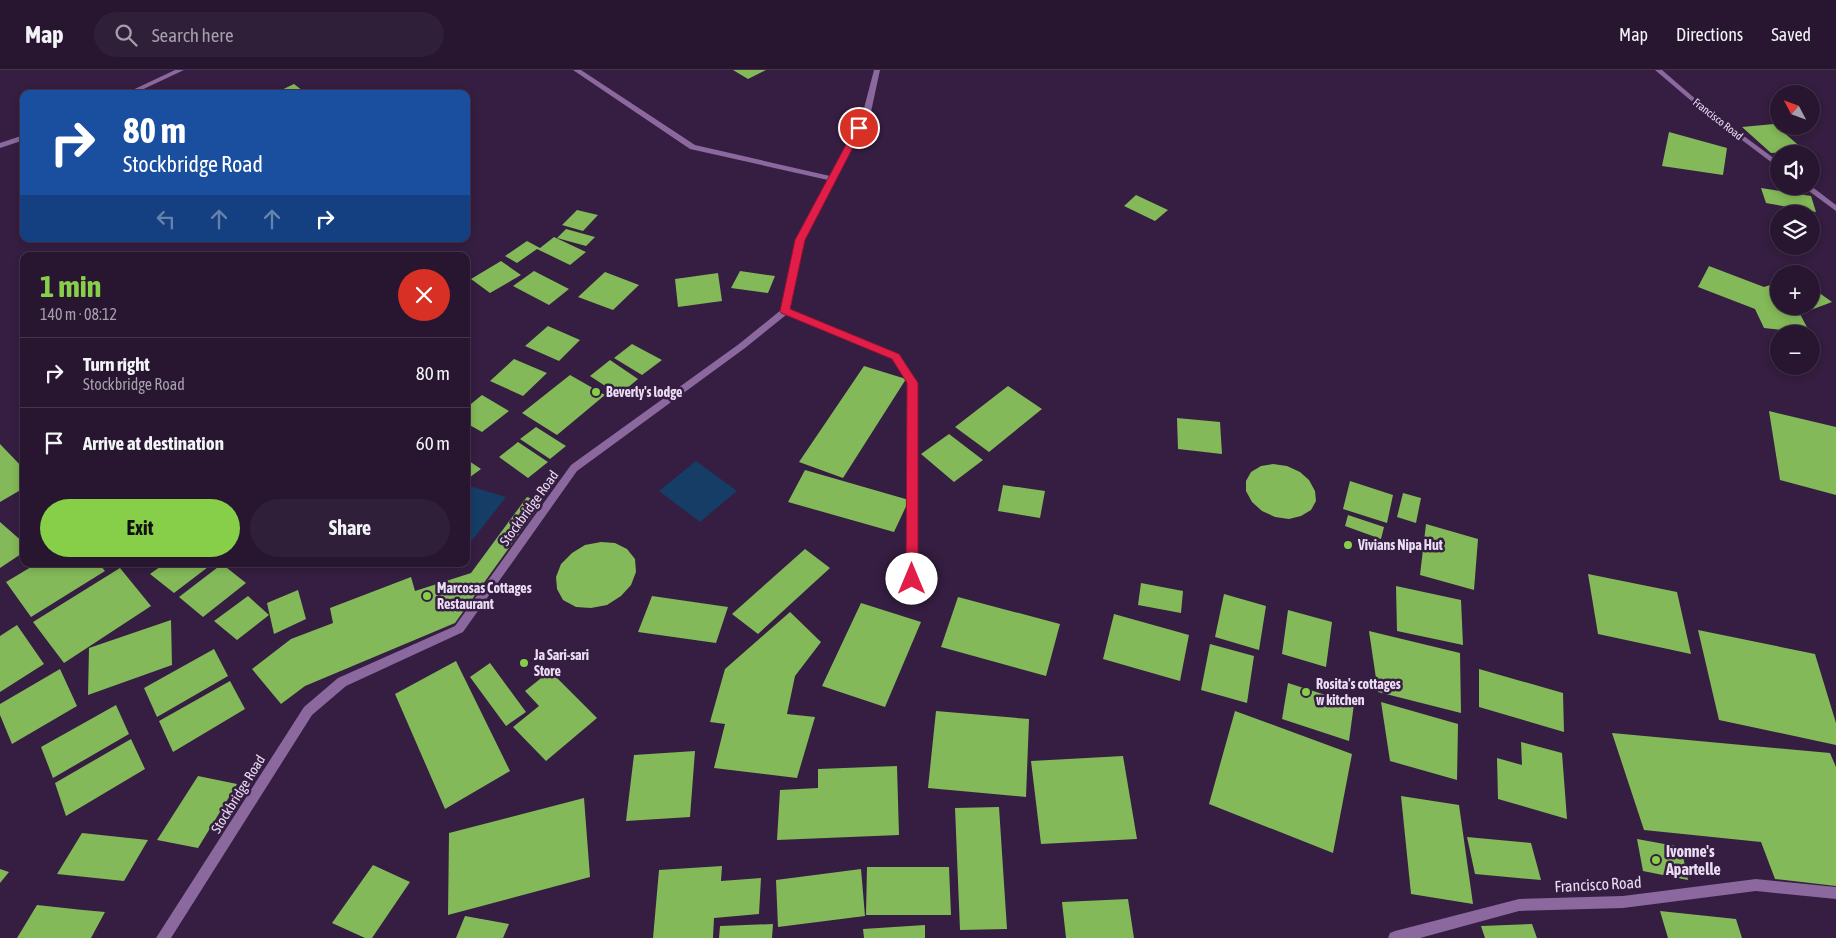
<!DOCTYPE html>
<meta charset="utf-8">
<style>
:root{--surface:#281631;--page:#301f39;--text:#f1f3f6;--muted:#a59fab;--line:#44354d;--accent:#88cf49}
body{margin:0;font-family:"Asap Condensed",sans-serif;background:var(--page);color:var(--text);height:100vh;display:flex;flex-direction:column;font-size:19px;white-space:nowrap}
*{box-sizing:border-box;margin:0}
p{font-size:16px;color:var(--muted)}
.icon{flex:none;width:28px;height:28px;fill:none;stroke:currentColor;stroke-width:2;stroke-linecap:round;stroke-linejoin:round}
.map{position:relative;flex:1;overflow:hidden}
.panel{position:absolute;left:20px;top:182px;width:450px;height:315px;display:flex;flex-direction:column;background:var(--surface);border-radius:10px;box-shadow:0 2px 8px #0003,0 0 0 1px var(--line)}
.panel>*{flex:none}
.hud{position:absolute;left:20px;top:20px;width:450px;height:152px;border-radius:10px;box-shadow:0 2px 8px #0003,0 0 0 1px var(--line);background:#1a4fa0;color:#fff;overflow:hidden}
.needle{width:32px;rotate:311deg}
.fabs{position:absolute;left:1770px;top:15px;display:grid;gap:10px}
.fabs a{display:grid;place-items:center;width:50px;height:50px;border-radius:50%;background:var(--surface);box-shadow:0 2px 8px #0003,0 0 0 1px var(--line);font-size:25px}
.pin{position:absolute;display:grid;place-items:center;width:42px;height:42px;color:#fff;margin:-21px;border:2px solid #fff;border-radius:50%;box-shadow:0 1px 5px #0007}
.me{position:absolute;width:55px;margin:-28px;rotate:0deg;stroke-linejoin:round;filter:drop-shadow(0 0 4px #0008)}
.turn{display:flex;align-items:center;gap:18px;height:105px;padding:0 20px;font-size:22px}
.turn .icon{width:65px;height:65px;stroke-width:2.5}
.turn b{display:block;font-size:35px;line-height:42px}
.lanes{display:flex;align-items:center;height:48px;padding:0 20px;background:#0003;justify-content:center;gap:25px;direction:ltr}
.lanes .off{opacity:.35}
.round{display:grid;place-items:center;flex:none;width:52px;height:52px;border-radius:26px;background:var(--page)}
.headline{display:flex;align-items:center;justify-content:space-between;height:85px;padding:0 20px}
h1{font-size:30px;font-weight:700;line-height:38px;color:var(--accent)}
.primary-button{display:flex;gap:10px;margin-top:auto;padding:10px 20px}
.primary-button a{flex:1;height:58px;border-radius:30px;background:var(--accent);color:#111;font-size:20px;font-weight:700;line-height:58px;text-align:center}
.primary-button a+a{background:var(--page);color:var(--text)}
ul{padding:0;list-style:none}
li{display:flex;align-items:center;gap:15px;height:70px;padding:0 20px;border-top:1px solid var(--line)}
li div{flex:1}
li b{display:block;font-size:19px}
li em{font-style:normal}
header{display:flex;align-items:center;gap:30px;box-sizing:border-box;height:70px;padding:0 25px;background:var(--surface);border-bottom:1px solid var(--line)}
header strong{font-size:24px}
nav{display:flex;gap:28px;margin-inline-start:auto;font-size:18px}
.search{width:350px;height:45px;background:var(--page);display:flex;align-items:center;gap:12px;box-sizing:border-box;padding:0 18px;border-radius:28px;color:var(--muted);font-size:19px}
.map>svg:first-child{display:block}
.water{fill:#163d66}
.building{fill:#83b958}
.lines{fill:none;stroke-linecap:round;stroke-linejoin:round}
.minor{fill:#8b689e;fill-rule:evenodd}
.route{fill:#e11d48;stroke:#92132f}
.poi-dot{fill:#88cf49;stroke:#351e41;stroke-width:2}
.labels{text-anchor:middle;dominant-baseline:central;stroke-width:5;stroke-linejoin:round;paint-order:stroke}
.far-street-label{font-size:11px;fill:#eadcf3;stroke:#351e41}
.poi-label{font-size:14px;font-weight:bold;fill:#eadcf3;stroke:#351e41;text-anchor:start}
.street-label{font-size:14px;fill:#eadcf3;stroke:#351e41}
.near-poi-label{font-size:16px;font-weight:bold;fill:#eadcf3;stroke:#351e41;text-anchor:start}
.near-street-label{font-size:16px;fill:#eadcf3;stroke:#351e41}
</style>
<header>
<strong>Map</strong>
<div class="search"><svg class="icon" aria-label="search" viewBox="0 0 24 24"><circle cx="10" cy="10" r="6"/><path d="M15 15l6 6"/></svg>Search here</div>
<nav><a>Map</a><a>Directions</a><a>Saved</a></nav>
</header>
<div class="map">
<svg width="1836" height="868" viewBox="0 0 1836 868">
<rect width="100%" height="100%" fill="#351e41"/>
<!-- water -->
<path class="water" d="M 696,391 L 737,421 L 700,452 L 659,421 Z
M 469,416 L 506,427 L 466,478 L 466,419 Z"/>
<!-- building -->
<path class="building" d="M 733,0 L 766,0 L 748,9 Z
M 294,14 L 307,24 L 273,24 Z
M 1774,54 L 1804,80 L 1771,83 L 1742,57 Z
M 1669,62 L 1727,78 L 1723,105 L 1662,96 Z
M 1761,118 L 1811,126 L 1816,142 L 1766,133 Z
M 1136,125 L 1168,140 L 1155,151 L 1124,136 Z
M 577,140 L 598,145 L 583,161 L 562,155 Z
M 566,159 L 595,167 L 586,176 L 557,168 Z
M 554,167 L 586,182 L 570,195 L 537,179 L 517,193 L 505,186 L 527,171 L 540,178 Z
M 501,191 L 521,205 L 490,223 L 471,209 Z
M 1709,196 L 1764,217 L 1779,212 L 1779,236 L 1811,236 L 1811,217 L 1832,232 L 1800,244 L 1810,263 L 1764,258 L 1755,239 L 1698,217 Z
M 534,201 L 569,219 L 549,235 L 513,216 Z
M 740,201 L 775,206 L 768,223 L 731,218 Z
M 605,202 L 639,215 L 613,240 L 578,227 Z
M 718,203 L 722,231 L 678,237 L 675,209 Z
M 548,256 L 580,270 L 559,291 L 525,276 Z
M 632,274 L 662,290 L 642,305 L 614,288 Z
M 514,289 L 547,303 L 523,326 L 490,311 Z
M 610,290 L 638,309 L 619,325 L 590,306 Z
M 864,296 L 906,309 L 843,408 L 799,392 Z
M 570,305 L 605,325 L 557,365 L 522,343 Z
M 1008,316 L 1042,339 L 989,382 L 955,357 Z
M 482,325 L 509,341 L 482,362 L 466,353 L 466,338 Z
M 1769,341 L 1836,357 L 1836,425 L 1780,410 Z
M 1177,348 L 1220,352 L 1222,384 L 1178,379 Z
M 536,357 L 566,376 L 550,389 L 520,369 Z
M 949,364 L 983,390 L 954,412 L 921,384 Z
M 518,372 L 548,392 L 528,408 L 499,387 Z
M 0,374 L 24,399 L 24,418 L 0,432 Z
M 466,389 L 481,399 L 466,410 Z
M 1273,394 L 1287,396 L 1300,402 L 1309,410 L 1315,421 L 1316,431 L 1311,440 L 1301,446 L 1289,449 L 1275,447 L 1262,441 L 1252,432 L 1246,421 L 1246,411 L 1251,402 L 1261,396 Z
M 805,400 L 909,430 L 894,462 L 788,432 Z
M 1350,411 L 1393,425 L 1387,453 L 1343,439 Z
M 1003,415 L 1045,421 L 1040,448 L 998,441 Z
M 1403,423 L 1421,428 L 1416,453 L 1397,447 Z
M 527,427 L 542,432 L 455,553 L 305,616 L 281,634 L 252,599 L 291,569 L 333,553 L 330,538 L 411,507 L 415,521 L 471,503 Z
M 1348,445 L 1384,457 L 1381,469 L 1345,456 Z
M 0,452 L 24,473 L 24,482 L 0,498 Z
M 1426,454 L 1478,469 L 1474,520 L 1420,505 Z
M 601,472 L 615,473 L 627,479 L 635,489 L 636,502 L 631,515 L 621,526 L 607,535 L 591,538 L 576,537 L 563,530 L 557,519 L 556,507 L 561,494 L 572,483 L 585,475 Z
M 805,479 L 830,498 L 758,564 L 732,544 Z
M 36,494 L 99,494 L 105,501 L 31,547 L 6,512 Z
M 164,494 L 212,494 L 174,523 L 150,504 Z
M 222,494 L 246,513 L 203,547 L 179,527 Z
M 120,498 L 151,536 L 64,593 L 33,552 Z
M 1588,504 L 1677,522 L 1691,584 L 1598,564 Z
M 1141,513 L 1183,521 L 1181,543 L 1138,535 Z
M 1396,516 L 1461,530 L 1463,575 L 1397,561 Z
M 298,520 L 306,549 L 274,564 L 267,533 Z
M 1224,524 L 1266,536 L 1259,580 L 1215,567 Z
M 248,526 L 269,545 L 237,570 L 214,551 Z
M 652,526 L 728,537 L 716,573 L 638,562 Z
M 958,527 L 1060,554 L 1046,606 L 941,577 Z
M 861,533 L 921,552 L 885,637 L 822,616 Z
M 1288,540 L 1332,552 L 1326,597 L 1282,584 Z
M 790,542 L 821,572 L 795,606 L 787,644 L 815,647 L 797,708 L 714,698 L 725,654 L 710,652 L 725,599 Z
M 1114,544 L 1189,565 L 1180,611 L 1103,589 Z
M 171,550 L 172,595 L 88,625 L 89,578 Z
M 17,555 L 44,594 L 0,622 L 0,566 Z
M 1698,560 L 1815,584 L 1836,653 L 1836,675 L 1719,650 Z
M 1369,561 L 1460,583 L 1461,643 L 1378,622 Z
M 1210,574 L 1254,586 L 1247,633 L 1201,620 Z
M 214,579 L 228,606 L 157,647 L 144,618 Z
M 456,591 L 510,701 L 445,739 L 395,624 Z
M 490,593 L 526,642 L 506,656 L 470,607 Z
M 60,599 L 77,636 L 12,674 L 0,645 L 0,634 Z
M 1479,599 L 1563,623 L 1564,662 L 1479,637 Z
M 550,601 L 597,648 L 546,691 L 513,657 L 539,636 L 525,621 Z
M 230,611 L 245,639 L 173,682 L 159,651 Z
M 1288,613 L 1354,634 L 1349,671 L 1282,649 Z
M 1381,632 L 1458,654 L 1457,710 L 1390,691 Z
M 116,635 L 129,664 L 53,708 L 41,677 Z
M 936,641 L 1029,649 L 1026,727 L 928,718 Z
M 1235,641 L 1352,684 L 1333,783 L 1209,734 Z
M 1612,663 L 1830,683 L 1836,697 L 1836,816 L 1775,809 L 1761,772 L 1644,760 Z
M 131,669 L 145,699 L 66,746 L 55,713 Z
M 1521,672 L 1562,683 L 1567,749 L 1498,729 L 1497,688 L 1522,695 Z
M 695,681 L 690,747 L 626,751 L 634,685 Z
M 1123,686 L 1137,769 L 1041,774 L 1031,691 Z
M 897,696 L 899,765 L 777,770 L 780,720 L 818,718 L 818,699 Z
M 198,706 L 237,714 L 198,778 L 157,770 Z
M 1401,726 L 1459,735 L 1473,834 L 1411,824 Z
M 584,728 L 590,807 L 448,845 L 449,763 Z
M 999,737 L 1007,859 L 960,860 L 955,738 Z
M 82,763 L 148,770 L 124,811 L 57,804 Z
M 1467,767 L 1531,773 L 1541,810 L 1475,804 Z
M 1637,769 L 1681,777 L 1688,810 L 1643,801 Z
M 373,795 L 410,812 L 372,868 L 365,868 L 332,853 Z
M 722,796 L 721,811 L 761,808 L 759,844 L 714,848 L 713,868 L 653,868 L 659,800 Z
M 867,797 L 949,797 L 951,845 L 866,845 Z
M 0,799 L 9,802 L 0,813 Z
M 861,799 L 865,846 L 778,857 L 776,810 Z
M 1128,829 L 1134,868 L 1066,868 L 1062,832 Z
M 37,835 L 83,840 L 105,842 L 91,868 L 17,868 Z
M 1660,841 L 1736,849 L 1742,868 L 1668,868 Z
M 465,846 L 509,854 L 503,868 L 456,868 Z
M 773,854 L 772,868 L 719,868 L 720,856 Z
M 1532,854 L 1537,868 L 1485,868 L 1481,856 Z
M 925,855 L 925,868 L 864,868 L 863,859 Z"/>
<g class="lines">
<!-- minor -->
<path class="minor" d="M 175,0 L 184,0 L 133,24 L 124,24 Z
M 573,0 L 581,0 L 695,75 L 830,106 L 863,42 L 874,0 L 880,0 L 871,42 L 804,170 L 790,240 L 899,284 L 918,313 L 917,509 L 916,512 L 912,513 L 908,512 L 907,509 L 908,313 L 893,288 L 786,245 L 745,278 L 577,401 L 463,562 L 346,616 L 312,645 L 171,868 L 156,868 L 304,637 L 338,608 L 455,556 L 571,395 L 739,274 L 781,240 L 796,170 L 828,110 L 690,79 Z
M 1655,0 L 1662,0 L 1706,38 L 1779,92 L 1779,98 L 1702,40 Z
M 24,65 L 24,70 L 0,78 L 0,73 Z
M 1802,116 L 1811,116 L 1836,135 L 1836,141 Z
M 1756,809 L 1836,817 L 1836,829 L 1756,821 L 1623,838 L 1519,841 L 1420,868 L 1388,868 L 1390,863 L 1395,861 L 1519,829 L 1623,826 Z"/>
</g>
<!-- route -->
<path class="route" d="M 859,56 L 863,58 L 805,170 L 790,239 L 899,284 L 918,313 L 918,509 L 916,513 L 908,513 L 906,509 L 907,313 L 892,289 L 781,243 L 780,241 L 795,170 L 855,58 Z"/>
<!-- markers -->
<g class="poi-dot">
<circle cx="596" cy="322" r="5"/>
<circle cx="1348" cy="475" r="5"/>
<circle cx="427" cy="526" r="5"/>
<circle cx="524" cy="593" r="5"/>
<circle cx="1306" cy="622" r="5"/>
<circle cx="1656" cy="790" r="5"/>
</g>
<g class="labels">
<!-- far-street labels -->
<g class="far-street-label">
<text transform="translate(1718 49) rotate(38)">Francisco Road</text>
</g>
<!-- poi labels -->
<g class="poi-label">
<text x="606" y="322">Beverly's lodge</text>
<text x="1358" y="475">Vivians Nipa Hut</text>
<text x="437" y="518">Marcosas Cottages<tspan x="437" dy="16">Restaurant</tspan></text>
<text x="534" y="585">Ja Sari-sari<tspan x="534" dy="16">Store</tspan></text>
<text x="1316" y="614">Rosita's cottages<tspan x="1316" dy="16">w kitchen</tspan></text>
</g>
<!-- street labels -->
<g class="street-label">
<text transform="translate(529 438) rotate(-54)">Stockbridge Road</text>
<text transform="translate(238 724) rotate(-58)">Stockbridge Road</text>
</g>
<!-- near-poi labels -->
<g class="near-poi-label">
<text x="1666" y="781">Ivonne's<tspan x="1666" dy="18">Apartelle</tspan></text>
</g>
<!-- near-street labels -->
<g class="near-street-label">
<text transform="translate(1598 814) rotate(-3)">Francisco Road</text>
</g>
</g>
</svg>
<div class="fabs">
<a><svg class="needle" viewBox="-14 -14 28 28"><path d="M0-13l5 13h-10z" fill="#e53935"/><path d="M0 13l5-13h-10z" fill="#a59fab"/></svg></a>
<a><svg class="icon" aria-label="sound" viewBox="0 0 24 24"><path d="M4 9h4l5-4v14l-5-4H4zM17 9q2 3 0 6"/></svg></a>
<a><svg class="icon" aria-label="layers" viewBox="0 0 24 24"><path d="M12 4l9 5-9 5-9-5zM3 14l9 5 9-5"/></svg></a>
<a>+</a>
<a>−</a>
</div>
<div class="pin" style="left:859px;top:58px;background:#d93025"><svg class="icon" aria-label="arrive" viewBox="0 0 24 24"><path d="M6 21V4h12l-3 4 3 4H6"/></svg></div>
<svg class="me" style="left:912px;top:509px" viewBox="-20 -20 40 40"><circle r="19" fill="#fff"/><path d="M0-13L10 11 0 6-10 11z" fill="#e11d48"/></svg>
<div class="hud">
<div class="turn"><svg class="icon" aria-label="right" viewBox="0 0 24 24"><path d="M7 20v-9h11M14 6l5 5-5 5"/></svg><div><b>80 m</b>Stockbridge Road</div></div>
<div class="lanes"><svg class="icon off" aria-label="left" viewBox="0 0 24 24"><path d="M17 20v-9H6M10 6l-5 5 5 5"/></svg><svg class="icon off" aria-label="ahead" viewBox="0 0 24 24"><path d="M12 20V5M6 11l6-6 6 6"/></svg><svg class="icon off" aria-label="ahead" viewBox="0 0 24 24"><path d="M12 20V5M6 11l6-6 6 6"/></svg><svg class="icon" aria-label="right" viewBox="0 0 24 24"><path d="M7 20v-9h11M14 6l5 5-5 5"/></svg></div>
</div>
<section class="panel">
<div class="headline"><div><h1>1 min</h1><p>140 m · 08:12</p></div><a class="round" style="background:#d93025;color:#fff"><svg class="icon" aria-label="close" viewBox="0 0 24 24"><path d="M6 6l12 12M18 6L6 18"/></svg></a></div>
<ul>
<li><svg class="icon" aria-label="right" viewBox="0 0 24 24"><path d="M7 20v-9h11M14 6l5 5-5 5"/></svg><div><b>Turn right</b><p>Stockbridge Road</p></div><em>80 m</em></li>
<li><svg class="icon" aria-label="arrive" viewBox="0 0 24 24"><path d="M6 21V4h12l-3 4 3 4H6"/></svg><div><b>Arrive at destination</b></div><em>60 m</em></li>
</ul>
<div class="primary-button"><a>Exit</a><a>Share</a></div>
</section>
</div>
